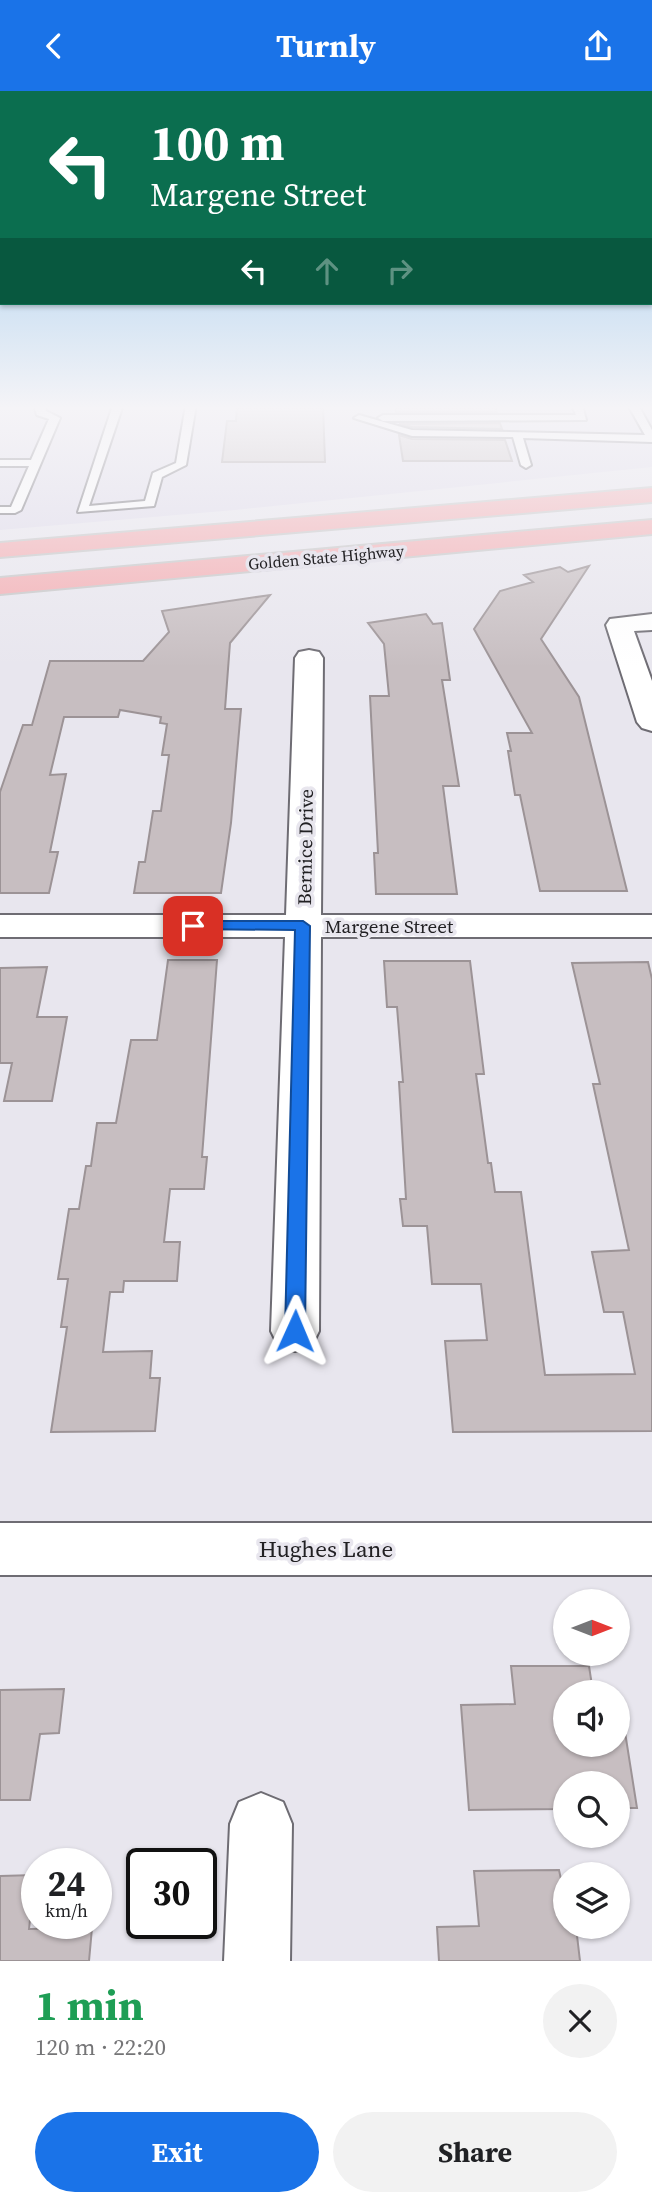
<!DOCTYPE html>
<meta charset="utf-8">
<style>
:root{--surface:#fff;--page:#f2f2f2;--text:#202124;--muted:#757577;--accent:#1a73e8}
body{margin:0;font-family:"Source Serif 4",serif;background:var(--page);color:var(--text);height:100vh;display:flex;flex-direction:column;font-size:26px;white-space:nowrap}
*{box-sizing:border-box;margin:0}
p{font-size:23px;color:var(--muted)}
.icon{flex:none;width:38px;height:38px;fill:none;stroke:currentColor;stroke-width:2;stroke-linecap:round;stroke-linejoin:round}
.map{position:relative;height:1870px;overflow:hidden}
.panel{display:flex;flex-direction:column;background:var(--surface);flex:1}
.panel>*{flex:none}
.hud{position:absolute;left:0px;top:0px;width:653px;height:214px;box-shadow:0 2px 5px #0004;background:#0b6e4f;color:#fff;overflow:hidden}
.needle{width:46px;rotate:90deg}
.tools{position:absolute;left:553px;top:1498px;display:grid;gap:14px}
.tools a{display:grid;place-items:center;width:77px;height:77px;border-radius:50%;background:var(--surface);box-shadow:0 2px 5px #0004;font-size:35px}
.speed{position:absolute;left:21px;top:1757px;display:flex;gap:14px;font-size:35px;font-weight:700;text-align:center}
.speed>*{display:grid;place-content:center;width:91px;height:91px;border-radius:50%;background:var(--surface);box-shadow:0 2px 5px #0004;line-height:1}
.speed small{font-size:18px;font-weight:400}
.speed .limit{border:4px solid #111;border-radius:10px;background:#fff;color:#111}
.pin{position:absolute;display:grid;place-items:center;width:60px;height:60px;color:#fff;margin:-30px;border-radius:14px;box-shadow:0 4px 10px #0006}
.me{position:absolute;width:77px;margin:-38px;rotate:1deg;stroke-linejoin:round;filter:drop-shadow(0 0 5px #0008)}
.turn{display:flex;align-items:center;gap:24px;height:147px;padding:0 35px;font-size:32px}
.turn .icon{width:91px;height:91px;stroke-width:2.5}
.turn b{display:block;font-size:49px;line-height:60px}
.lanes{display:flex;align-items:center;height:66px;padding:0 35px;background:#0003;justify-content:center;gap:35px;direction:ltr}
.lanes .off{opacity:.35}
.round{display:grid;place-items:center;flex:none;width:74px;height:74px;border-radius:37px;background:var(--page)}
.summary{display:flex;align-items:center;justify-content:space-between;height:119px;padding:0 35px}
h1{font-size:42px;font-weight:700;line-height:52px;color:#1e9e55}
.cta{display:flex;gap:14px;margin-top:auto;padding:14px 35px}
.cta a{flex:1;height:80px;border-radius:42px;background:var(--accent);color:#fff;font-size:28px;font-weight:700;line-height:80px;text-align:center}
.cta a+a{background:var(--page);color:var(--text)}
header{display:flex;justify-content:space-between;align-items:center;height:91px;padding:0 35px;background:var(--accent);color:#fff;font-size:32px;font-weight:700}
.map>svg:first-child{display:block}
.built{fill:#dedaea}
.building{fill:#c7bec1;stroke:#9c9396;stroke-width:2}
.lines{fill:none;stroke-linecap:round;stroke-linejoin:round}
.lane-casing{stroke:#6e6c73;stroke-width:4}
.street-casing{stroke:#6e6c73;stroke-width:4}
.secondary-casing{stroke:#6e6c73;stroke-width:4}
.highway-casing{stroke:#c5c5c6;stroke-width:4}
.lane{fill:#fff;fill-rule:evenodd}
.street{fill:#fff;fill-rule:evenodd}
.secondary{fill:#fff;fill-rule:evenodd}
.highway{fill:#f3abb0;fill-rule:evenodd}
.route{fill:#1a73e8;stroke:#114b97;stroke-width:2}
.labels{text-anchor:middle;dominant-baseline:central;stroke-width:7;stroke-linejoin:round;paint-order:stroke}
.far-street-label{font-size:16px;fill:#212023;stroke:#e8e6ee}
.street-label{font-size:19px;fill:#212023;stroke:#e8e6ee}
.near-street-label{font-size:23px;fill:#212023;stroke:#e8e6ee}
</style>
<header><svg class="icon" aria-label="back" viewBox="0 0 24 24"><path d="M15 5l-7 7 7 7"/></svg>Turnly<svg class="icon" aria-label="share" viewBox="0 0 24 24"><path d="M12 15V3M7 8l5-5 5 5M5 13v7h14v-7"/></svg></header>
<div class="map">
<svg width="652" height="1870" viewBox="0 0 652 1870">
<rect width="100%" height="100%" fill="#e8e6ee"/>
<!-- built -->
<path class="built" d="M 0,314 L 652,314 L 652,376 L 235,419 L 0,439 Z"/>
<!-- building -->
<path class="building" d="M 237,314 L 323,314 L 325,371 L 222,371 L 227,330 L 236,330 Z
M 395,314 L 495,314 L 497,321 L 396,321 Z
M 500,332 L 502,338 L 412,336 L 399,333 Z
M 399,344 L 412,348 L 505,349 L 512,370 L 403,370 Z
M 589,475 L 541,548 L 579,606 L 627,800 L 540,800 L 520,704 L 515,704 L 508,660 L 511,660 L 507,642 L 532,642 L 474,538 L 500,500 L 533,491 L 524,484 L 560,476 L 568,481 Z
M 270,504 L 230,552 L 225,618 L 241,618 L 231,732 L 221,802 L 134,802 L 139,771 L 145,771 L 153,720 L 161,720 L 169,664 L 162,664 L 167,633 L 160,632 L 161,626 L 120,619 L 118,626 L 64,626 L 50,684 L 66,683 L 50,761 L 58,761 L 49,802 L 0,802 L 0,701 L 23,634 L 32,634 L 50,570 L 143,570 L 169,541 L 162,520 Z
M 426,523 L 433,533 L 442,532 L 450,589 L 442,589 L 459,695 L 443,695 L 457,803 L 376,803 L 374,762 L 378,762 L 370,605 L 389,605 L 384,553 L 368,532 Z
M 168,869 L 217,869 L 202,1066 L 207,1066 L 204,1098 L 170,1098 L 164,1151 L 180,1151 L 177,1190 L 124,1190 L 123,1201 L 110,1201 L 103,1261 L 152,1260 L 150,1287 L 160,1287 L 155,1340 L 51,1341 L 67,1236 L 61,1236 L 68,1188 L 58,1188 L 69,1118 L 79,1118 L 86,1075 L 91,1075 L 97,1032 L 116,1032 L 131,949 L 157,949 Z
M 384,870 L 470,870 L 484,983 L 476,983 L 488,1072 L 491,1072 L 495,1101 L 521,1101 L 545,1284 L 635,1283 L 623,1221 L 604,1221 L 592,1161 L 629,1159 L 593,993 L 600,993 L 572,872 L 648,871 L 652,888 L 652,1340 L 453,1341 L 445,1250 L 487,1249 L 481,1193 L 432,1193 L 427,1135 L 403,1135 L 400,1108 L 406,1108 L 399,991 L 403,991 L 397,916 L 387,916 Z
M 47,876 L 37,926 L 67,926 L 52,1010 L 4,1010 L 12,972 L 0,972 L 0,877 Z
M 511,1575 L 589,1575 L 593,1601 L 565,1601 L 565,1654 L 618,1654 L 618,1641 L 625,1641 L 637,1717 L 618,1717 L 618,1692 L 565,1692 L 565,1718 L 469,1719 L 461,1614 L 515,1613 Z
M 64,1598 L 59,1642 L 40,1643 L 30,1709 L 0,1709 L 0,1599 Z
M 559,1779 L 562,1793 L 565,1793 L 565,1836 L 576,1836 L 580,1870 L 439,1870 L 437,1836 L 479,1835 L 474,1780 Z
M 35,1784 L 29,1838 L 92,1837 L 89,1870 L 0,1870 L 0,1785 Z"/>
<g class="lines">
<!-- lane casing -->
<g class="lane-casing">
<path id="lane" d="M 34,314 L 44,314 L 46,320 L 60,327 L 21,419 L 15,422 L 0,422 L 0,416 L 11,416 L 29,375 L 0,375 L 0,369 L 31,369 L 49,328 L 37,324 Z
M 113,314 L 123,314 L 89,415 L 145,410 L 153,382 L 176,372 L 186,314 L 196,314 L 186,374 L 162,386 L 154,415 L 78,421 Z
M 572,314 L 582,314 L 586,329 L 383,330 L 378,327 L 383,324 L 576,324 Z
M 628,314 L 638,314 L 652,339 L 652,351 L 523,347 L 531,374 L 526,377 L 521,374 L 513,346 L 412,345 L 354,327 L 359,324 L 412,339 L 645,344 Z"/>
</g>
<!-- street casing -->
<g class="street-casing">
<path id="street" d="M 652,523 L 652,539 L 634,540 L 652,590 L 652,640 L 642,637 L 637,631 L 606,534 L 610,528 Z
M 309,559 L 319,561 L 323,567 L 321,824 L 652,824 L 652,846 L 321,846 L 319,1240 L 312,1254 L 295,1260 L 278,1254 L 271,1240 L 285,846 L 0,846 L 0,824 L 286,824 L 295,567 L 299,561 Z
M 261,1702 L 283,1711 L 292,1733 L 290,1870 L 224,1870 L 230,1733 L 239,1711 Z"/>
</g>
<!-- secondary casing -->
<g class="secondary-casing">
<path id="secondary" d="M 0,1432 L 652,1432 L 652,1484 L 0,1484 Z"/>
</g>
<!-- highway casing -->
<g class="highway-casing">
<path id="highway" d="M 652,397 L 652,411 L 0,466 L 0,452 Z
M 652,429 L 652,443 L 0,503 L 0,487 Z"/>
</g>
<!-- lane -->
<use href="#lane" class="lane"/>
<!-- street -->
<use href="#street" class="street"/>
<!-- secondary -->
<use href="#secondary" class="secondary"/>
<!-- highway -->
<use href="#highway" class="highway"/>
</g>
<!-- sky -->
<linearGradient id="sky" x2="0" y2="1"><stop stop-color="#89c0ec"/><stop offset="0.55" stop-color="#f5f4f7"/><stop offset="1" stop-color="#f5f4f7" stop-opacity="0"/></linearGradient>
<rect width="652" height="576" fill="url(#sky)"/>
<!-- route -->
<path class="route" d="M 193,830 L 303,830 L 310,835 L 305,1240 L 302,1246 L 288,1246 L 285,1240 L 295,839 L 188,838 L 188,831 Z"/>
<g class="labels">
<!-- far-street labels -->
<g class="far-street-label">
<text transform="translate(326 466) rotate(-5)">Golden State Highway</text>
</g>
<!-- street labels -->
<g class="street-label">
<text transform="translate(305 756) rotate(-89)">Bernice Drive</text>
<text x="389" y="835">Margene Street</text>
</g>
<!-- near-street labels -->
<g class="near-street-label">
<text x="326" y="1458">Hughes Lane</text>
</g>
</g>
</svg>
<div class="tools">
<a><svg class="needle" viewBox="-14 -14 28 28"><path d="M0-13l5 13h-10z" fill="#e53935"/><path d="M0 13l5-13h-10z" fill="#757577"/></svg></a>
<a><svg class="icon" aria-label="sound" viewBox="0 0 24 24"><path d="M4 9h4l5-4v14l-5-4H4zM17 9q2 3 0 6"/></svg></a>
<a><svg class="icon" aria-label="search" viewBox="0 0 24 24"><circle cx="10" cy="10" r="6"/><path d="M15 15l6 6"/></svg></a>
<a><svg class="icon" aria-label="layers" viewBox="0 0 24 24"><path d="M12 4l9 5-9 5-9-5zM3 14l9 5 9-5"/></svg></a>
</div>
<div class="speed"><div>24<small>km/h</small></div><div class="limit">30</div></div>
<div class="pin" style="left:193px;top:835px;background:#d93025"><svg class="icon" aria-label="arrive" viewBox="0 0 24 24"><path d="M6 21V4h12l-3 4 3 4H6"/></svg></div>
<svg class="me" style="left:295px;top:1240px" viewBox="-20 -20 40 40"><path d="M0-17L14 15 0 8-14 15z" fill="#1a73e8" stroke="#fff" stroke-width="4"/></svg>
<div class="hud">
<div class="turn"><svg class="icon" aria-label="left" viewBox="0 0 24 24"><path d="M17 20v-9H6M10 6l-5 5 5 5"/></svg><div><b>100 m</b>Margene Street</div></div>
<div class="lanes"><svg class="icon" aria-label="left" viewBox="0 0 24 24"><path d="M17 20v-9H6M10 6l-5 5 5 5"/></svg><svg class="icon off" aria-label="ahead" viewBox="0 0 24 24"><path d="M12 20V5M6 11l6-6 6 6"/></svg><svg class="icon off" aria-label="right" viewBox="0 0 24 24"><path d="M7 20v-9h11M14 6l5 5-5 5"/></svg></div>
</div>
</div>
<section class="panel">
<div class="summary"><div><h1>1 min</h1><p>120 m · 22:20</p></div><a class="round"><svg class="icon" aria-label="close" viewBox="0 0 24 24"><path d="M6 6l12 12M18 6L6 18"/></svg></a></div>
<div class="cta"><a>Exit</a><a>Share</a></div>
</section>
